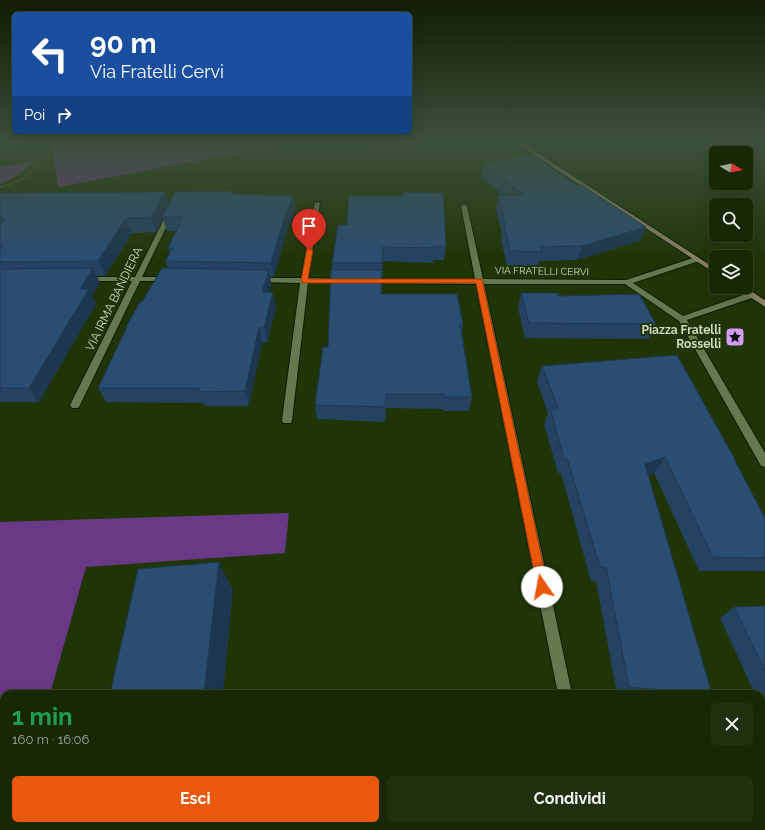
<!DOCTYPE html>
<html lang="it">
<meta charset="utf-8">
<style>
:root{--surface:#182804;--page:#21300e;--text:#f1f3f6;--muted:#9fa69a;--line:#364426;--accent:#ea580c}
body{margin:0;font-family:Raleway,sans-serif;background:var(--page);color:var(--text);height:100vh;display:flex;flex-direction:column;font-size:15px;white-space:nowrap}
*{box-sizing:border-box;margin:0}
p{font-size:13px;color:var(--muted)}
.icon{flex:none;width:22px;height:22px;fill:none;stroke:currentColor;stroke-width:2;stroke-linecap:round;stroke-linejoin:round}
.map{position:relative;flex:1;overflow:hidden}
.drawer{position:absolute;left:0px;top:690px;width:765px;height:140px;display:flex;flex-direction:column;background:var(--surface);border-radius:12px 12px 0 0;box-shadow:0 4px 16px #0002,0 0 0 1px var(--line)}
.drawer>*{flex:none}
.guide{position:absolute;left:12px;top:12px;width:400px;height:122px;border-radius:6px;box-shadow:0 4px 16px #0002,0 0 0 1px var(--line);background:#1a4fa0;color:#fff;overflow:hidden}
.needle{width:26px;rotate:100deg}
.tools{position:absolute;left:709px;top:146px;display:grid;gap:8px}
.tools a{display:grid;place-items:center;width:44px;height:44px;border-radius:6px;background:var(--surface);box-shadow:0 4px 16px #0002,0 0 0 1px var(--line);font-size:20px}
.pin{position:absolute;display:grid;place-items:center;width:34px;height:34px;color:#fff;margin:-41px -17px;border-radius:50% 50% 50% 0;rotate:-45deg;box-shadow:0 0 4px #0007}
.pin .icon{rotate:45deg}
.me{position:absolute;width:44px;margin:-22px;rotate:348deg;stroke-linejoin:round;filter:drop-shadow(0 0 3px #0008)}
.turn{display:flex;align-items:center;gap:14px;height:84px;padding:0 12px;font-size:18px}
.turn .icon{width:52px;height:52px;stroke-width:2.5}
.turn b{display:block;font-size:28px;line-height:34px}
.then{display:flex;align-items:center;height:38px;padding:0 12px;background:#0003;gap:8px;font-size:15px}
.round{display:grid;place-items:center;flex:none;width:42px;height:42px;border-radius:6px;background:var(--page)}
.head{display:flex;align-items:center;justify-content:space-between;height:68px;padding:0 12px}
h1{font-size:24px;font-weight:700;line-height:30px;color:#1e9e55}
.button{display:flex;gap:8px;margin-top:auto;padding:8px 12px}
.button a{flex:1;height:46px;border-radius:6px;background:var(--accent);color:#fff;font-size:16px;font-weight:700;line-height:46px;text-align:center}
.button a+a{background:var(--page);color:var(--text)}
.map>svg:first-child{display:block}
.green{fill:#693887}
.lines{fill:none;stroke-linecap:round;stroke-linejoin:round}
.street-casing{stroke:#0c1b00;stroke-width:2}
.secondary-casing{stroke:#0c1b00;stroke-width:2}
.path{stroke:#55683f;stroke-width:1.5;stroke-dasharray:2 2;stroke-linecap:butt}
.street{fill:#627a4c;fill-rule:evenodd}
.secondary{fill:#888063;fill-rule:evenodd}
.wall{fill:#244362}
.shaded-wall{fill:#1d3750}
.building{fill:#2a4e72;stroke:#1d3750}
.route{fill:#ea580c;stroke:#983908}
.labels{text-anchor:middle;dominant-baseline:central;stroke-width:4;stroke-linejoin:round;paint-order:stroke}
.far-street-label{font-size:10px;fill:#cedcc3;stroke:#203506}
.street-label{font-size:12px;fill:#cedcc3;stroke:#203506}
.poi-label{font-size:12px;font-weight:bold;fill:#cedcc3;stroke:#203506;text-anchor:end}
</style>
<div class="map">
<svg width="765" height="830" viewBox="0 0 765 830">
<rect width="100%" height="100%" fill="#203506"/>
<!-- green -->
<path class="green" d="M 51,143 L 292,143 L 58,187 Z
M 367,143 L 429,143 L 378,153 Z
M 34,161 L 15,177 L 0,184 L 0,167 Z
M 289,513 L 285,553 L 86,567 L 50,694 L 4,694 L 4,826 L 14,826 L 13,830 L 0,830 L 0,522 Z"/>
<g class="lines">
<!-- street casing -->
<g class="street-casing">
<path id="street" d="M 315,202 L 320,203 L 308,278 L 344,279 L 348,281 L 344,283 L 308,283 L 292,420 L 291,423 L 283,423 L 282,420 L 300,283 L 258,282 L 254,280 L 258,278 L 301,278 Z
M 464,204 L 467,206 L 483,279 L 626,280 L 696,257 L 700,259 L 699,261 L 633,283 L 683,316 L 749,293 L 755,293 L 756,295 L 755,297 L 687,320 L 765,453 L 765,467 L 761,466 L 679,321 L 625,284 L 484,284 L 572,694 L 558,694 L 476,284 L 368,283 L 364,281 L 368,279 L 475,279 L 461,206 Z
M 170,211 L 173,213 L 142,277 L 168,277 L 172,279 L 168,281 L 140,281 L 80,405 L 78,408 L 72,408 L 70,405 L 132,281 L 86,281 L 82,279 L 86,277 L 135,277 L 167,213 Z
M 761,746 L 765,746 L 765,762 L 761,762 Z
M 584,826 L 600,826 L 600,830 L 584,830 Z"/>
</g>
<!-- secondary casing -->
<g class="secondary-casing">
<path id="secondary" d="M 516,143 L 522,143 L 716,269 L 716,274 Z
M 735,287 L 744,287 L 765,300 L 765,307 Z"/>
</g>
<!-- path -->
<path class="path" d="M 0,187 C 25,180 42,172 36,143"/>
<!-- street -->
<use href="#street" class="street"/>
<!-- secondary -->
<use href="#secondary" class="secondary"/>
</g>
<!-- wall -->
<path class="wall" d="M 483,164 L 577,185 L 646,227 L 640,241 L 577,260 L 539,261 L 538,266 L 507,265 L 501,240 L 502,234 L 496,208 L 498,195 L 503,195 L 481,177 Z
M 165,192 L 169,204 L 234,194 L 295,210 L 285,237 L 274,277 L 270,277 L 271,284 L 269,292 L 276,307 L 267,343 L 262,343 L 249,406 L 205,406 L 203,403 L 106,402 L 98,388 L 126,329 L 126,327 L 142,302 L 168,268 L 165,261 L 170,254 L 168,248 L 176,231 L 167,231 L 163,219 L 156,232 L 132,233 L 105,276 L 97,276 L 100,283 L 92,296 L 96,304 L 39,402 L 0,402 L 0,193 Z
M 347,225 L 446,246 L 444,260 L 433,260 L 433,263 L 383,261 L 381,294 L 463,324 L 462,332 L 472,397 L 469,411 L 443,411 L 443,409 L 386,408 L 385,422 L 317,419 L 315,405 L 328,347 L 332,270 L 332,263 Z
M 521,293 L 559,296 L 656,324 L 649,339 L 525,338 L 518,308 Z
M 542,366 L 736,461 L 735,462 L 765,518 L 765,571 L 699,571 L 654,473 L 648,475 L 712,694 L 617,694 L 596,581 L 591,581 L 561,473 L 558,473 L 544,424 L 548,413 L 537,382 Z
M 765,606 L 765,704 L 761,704 L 761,694 L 755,694 L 720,618 L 734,607 Z"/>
<!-- shaded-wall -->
<path class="shaded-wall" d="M 165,192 L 170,206 L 162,217 L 163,219 L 156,232 L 151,218 Z
M 293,196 L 295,210 L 285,237 L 274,277 L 271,263 L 283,223 Z
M 0,217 L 7,230 L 0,236 Z
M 126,218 L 132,233 L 105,276 L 98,261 Z
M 646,227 L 640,241 L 577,260 L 582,246 Z
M 383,247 L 383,261 L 382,278 L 382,263 Z
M 93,268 L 100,283 L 92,296 L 96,304 L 39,402 L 29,388 L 80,289 Z
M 269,270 L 271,284 L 265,307 L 262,292 Z
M 273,292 L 276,307 L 267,343 L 264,328 Z
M 259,328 L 262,343 L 249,406 L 245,391 Z
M 665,457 L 654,473 L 635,480 L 645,464 Z
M 219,562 L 233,590 L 223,694 L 204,694 Z
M 136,826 L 165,826 L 165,830 L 136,830 Z"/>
<!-- building -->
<path class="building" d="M 531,154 L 577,185 L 580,184 L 646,227 L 582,246 L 540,247 L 542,252 L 510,251 L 504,226 L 506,226 L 498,195 L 524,195 L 483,164 Z
M 233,191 L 232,194 L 293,196 L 283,223 L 271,263 L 165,261 L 173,248 L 168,248 L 183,217 L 162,217 L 175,192 Z
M 165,192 L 151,218 L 126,218 L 98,261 L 0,262 L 0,249 L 3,246 L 0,246 L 0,225 L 5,219 L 0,216 L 0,193 Z
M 403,192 L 443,193 L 446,246 L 434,246 L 434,248 L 383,247 L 382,263 L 332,263 L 338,225 L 347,225 L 349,196 L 403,196 Z
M 93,268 L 80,289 L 89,289 L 29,388 L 0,388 L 0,269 Z
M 162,268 L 269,270 L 262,292 L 273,292 L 264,328 L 259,328 L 245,391 L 199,392 L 200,388 L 98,388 L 127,327 L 126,327 L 140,302 L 142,302 Z
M 331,270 L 382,270 L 381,294 L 457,294 L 463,324 L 460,324 L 472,397 L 445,397 L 445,394 L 386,394 L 385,407 L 315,405 L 323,347 L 328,347 Z
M 521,293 L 558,293 L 559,296 L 639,294 L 656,324 L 529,323 Z
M 677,355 L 736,461 L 735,461 L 765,518 L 765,558 L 713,557 L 665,457 L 645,464 L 712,694 L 705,694 L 629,687 L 606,567 L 600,567 L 567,458 L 564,458 L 550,408 L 558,408 L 542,366 Z
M 219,562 L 204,694 L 110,694 L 138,569 Z
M 765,606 L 765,671 L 734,607 Z
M 28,826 L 136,826 L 136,830 L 27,830 Z"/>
<!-- sky -->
<linearGradient id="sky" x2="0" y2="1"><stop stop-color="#121d03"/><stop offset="0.55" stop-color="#3c513b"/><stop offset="1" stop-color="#3c513b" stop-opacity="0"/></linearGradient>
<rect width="765" height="259" fill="url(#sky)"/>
<!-- route -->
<path class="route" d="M 307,248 L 313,250 L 308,279 L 482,279 L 548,587 L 547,591 L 542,593 L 538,591 L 537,587 L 476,283 L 304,283 L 301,281 Z"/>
<!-- icons -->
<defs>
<g id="sight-square" transform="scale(1)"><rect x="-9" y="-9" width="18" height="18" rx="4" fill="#d49cfb" stroke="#203506"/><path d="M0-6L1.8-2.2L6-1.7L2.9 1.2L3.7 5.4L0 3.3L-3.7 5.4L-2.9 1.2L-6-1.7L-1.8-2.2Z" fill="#111"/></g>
</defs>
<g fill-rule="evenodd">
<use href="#sight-square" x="735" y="337"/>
</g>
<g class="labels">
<!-- far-street labels -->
<g class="far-street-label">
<text transform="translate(542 271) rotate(1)">VIA FRATELLI CERVI</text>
</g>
<!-- street labels -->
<g class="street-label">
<text transform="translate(114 299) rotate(-64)">VIA IRMA BANDIERA</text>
</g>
<!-- poi labels -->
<g class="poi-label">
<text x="721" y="330">Piazza Fratelli<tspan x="721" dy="14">Rosselli</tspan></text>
</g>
</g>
</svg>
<div class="tools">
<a><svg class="needle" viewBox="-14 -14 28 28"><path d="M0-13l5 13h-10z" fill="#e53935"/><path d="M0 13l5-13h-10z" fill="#9fa69a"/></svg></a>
<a><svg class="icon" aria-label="search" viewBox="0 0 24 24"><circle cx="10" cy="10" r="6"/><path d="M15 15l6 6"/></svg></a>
<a><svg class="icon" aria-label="layers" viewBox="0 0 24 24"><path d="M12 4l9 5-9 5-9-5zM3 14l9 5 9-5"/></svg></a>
</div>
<div class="pin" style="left:309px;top:250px;background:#d93025"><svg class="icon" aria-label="arrive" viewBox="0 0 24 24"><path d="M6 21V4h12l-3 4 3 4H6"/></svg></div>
<svg class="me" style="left:542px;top:587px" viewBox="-20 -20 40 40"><circle r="19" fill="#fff"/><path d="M0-13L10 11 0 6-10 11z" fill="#ea580c"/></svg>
<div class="guide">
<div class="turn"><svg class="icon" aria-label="left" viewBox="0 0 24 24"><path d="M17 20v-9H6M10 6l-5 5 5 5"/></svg><div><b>90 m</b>Via Fratelli Cervi</div></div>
<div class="then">Poi<svg class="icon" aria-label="right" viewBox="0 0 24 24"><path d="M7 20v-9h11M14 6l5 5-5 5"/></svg></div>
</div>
<section class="drawer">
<div class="head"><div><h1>1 min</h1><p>160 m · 16:06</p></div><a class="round"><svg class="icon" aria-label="close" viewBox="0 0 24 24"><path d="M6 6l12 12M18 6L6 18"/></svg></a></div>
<div class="button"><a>Esci</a><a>Condividi</a></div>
</section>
</div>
